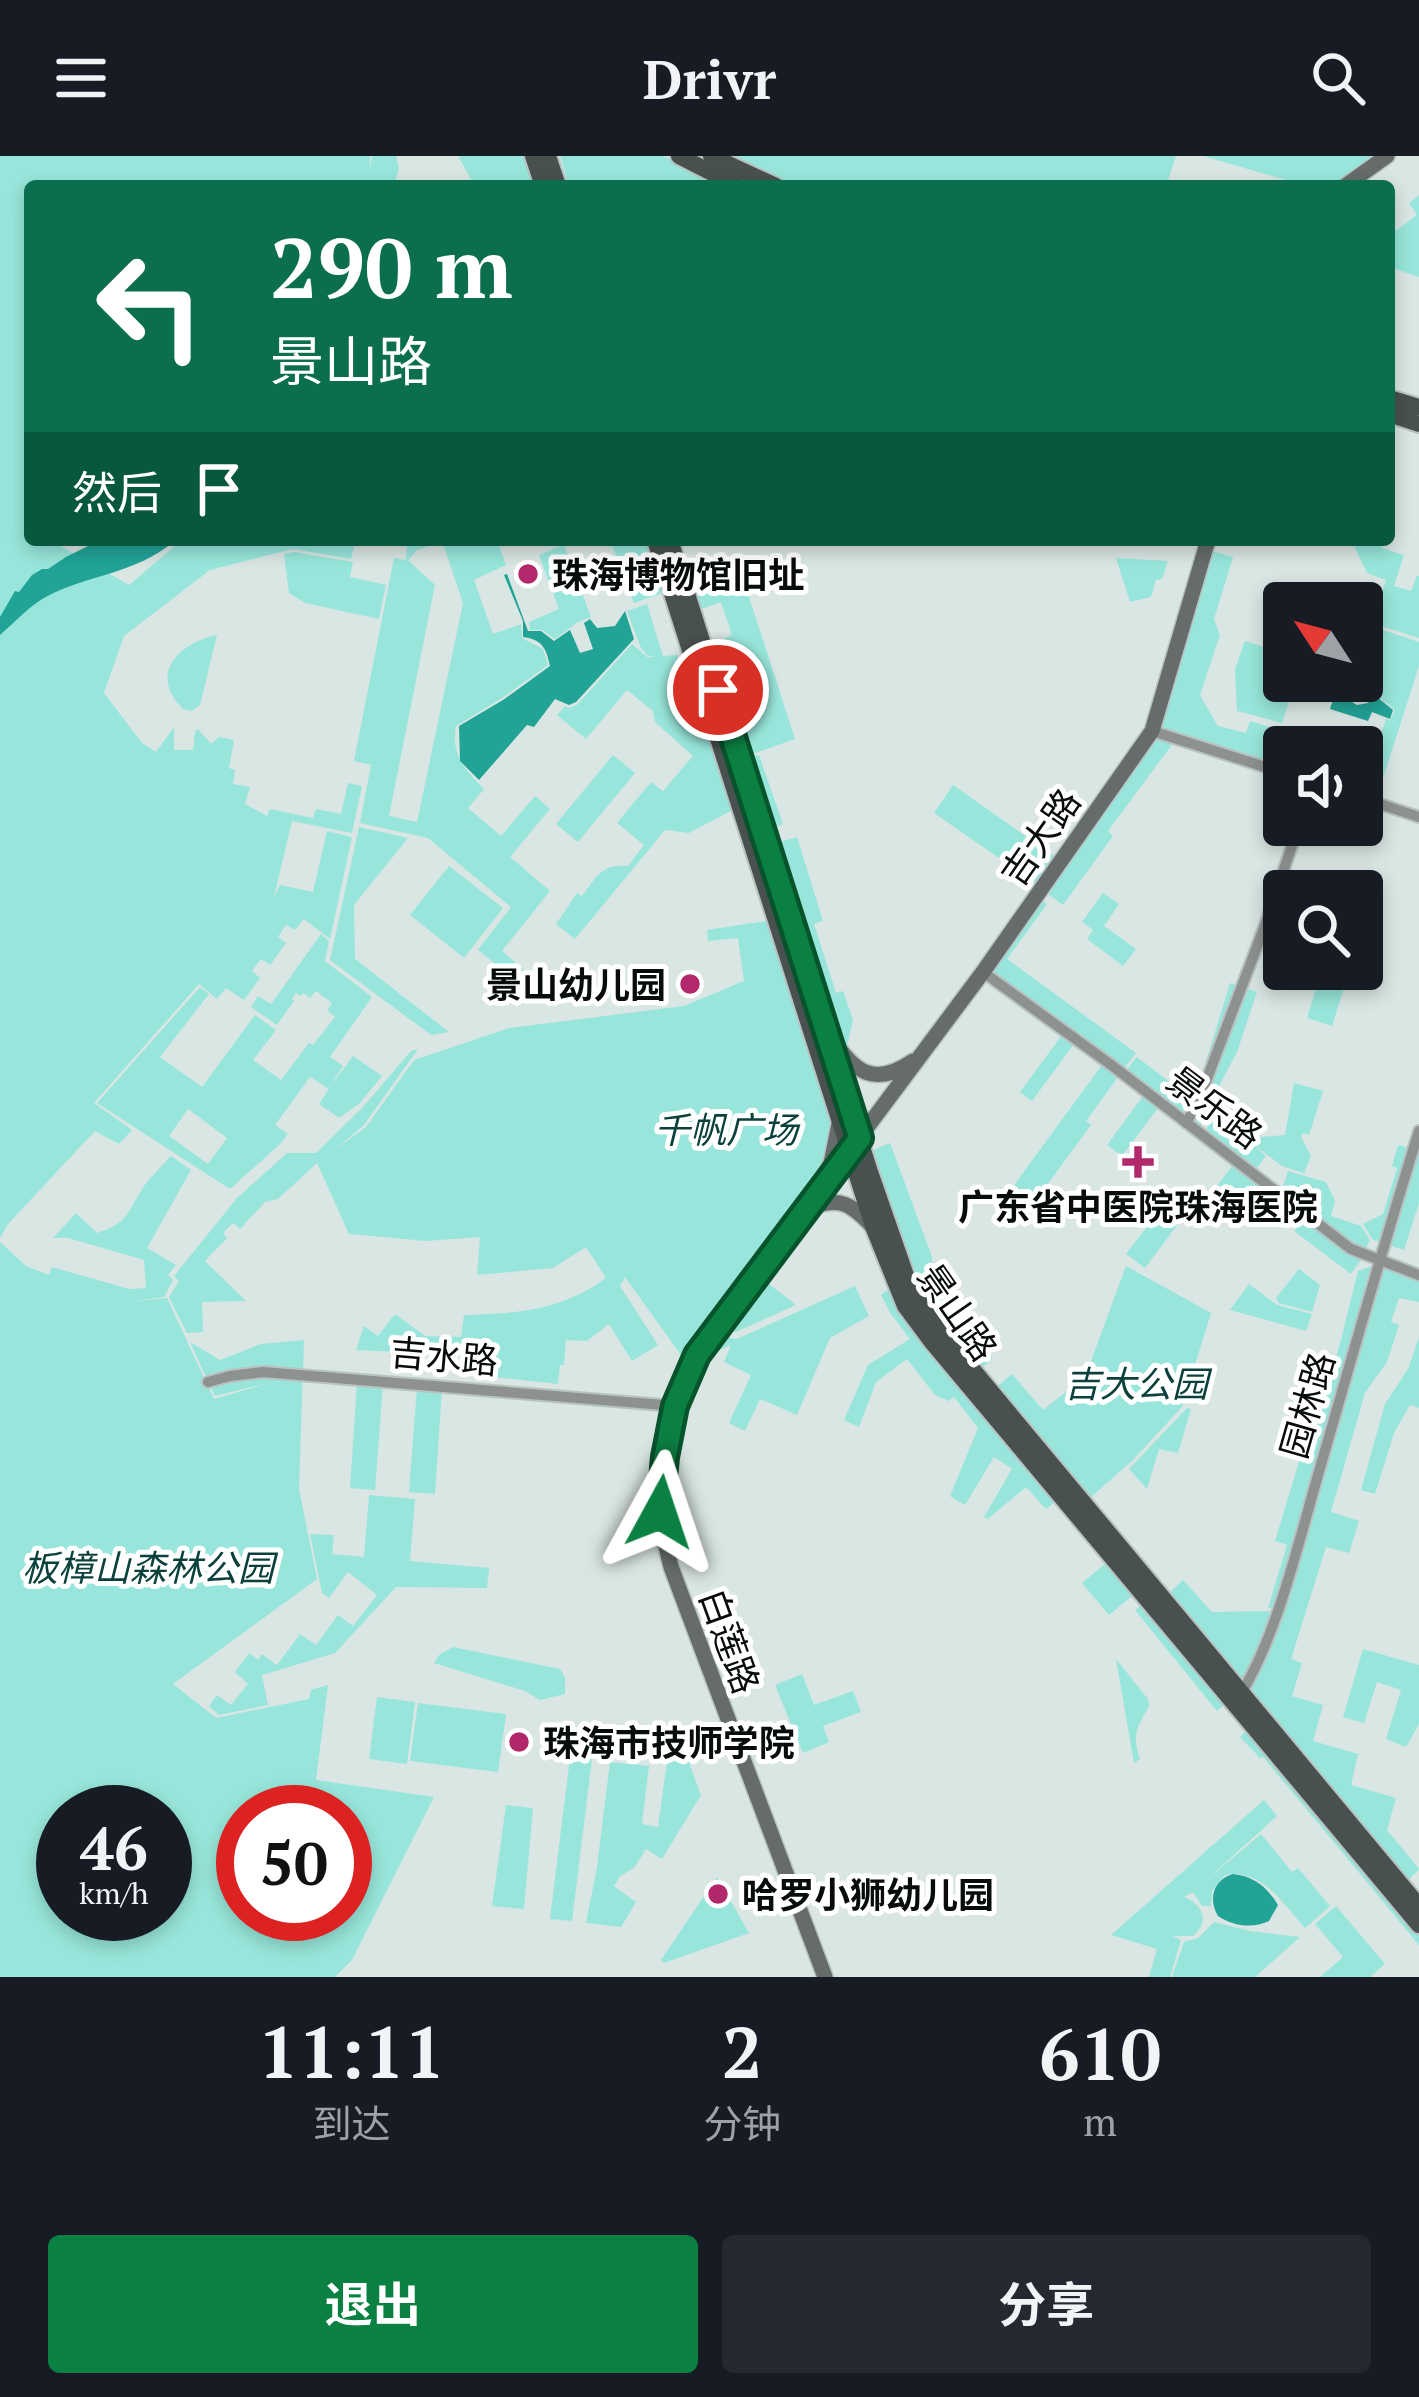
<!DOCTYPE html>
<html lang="zh">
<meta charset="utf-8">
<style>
:root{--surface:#171b24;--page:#242831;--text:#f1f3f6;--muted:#9ea1a6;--accent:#0b8043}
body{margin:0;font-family:"PT Serif","Noto Sans SC",serif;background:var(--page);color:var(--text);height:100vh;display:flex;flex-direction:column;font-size:45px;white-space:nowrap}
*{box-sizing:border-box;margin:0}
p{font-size:39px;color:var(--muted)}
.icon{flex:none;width:66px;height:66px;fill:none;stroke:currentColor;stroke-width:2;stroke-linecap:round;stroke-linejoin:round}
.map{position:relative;height:1821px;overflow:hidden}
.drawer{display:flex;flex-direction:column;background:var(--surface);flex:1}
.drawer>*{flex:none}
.guide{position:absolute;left:24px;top:24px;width:1371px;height:366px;border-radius:12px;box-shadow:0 6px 18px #0003;background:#0b6e4f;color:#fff;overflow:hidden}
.needle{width:78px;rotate:306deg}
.buttons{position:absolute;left:1263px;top:426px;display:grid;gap:24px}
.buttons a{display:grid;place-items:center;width:120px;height:120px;border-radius:12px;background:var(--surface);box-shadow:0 6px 18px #0003;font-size:60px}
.speed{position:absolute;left:36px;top:1629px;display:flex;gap:24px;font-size:60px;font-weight:700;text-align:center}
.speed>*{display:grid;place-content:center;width:156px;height:156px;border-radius:50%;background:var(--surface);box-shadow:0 6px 18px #0003;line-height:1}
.speed small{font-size:30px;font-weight:400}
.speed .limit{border:18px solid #d22;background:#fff;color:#111}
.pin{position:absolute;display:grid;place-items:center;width:102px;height:102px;color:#fff;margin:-51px;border:6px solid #fff;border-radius:50%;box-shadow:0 3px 12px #0007}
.me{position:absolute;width:132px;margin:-66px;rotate:5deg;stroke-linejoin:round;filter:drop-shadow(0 0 9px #0008)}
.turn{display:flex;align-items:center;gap:42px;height:252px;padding:0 48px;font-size:54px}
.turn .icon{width:156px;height:156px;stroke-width:2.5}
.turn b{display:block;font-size:84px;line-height:102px}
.then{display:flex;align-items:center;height:114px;padding:0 48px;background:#0003;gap:24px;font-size:45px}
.eta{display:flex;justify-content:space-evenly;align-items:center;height:204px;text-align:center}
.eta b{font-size:72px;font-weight:700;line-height:84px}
.primary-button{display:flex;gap:24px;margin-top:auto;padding:24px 48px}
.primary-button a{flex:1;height:138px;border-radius:12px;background:var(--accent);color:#fff;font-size:48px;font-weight:700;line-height:138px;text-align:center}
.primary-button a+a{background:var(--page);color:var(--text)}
header{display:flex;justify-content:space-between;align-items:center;height:156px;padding:0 48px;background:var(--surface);font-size:54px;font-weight:700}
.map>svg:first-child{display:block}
.green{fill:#98e6db;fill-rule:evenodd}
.water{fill:#21a396}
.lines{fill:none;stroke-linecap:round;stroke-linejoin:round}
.minor-casing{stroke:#b8c3c1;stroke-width:14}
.secondary-casing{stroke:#b8c3c1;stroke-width:18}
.primary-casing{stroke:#b8c3c1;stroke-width:20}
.minor{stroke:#8d9291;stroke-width:10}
.secondary{stroke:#656c6b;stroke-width:15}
.primary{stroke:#485150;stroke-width:16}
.route-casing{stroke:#07532c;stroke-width:30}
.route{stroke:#0b8043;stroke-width:21}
.poi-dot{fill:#b1296a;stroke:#fff;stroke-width:4.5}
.labels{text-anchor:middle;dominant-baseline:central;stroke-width:10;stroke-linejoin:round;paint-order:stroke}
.poi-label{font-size:36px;font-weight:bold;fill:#080c0c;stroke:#fff;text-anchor:start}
.street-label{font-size:36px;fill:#080c0c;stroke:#fff}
.park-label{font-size:36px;font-style:italic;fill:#0b413c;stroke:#fff}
</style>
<header><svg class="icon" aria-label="menu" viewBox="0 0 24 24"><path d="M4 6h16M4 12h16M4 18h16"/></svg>Drivr<svg class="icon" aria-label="search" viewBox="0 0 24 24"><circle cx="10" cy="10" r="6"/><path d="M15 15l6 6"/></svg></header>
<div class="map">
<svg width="1419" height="1821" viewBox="0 0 1419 1821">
<rect width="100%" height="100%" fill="#d9e6e3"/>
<!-- green -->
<path class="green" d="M 0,0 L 370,0 L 370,14 L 372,0 L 396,0 L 399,12 L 394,30 L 30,30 L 30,384 L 50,384 L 129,429 L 182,384 L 356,384 L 351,403 L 293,393 L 210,414 L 124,480 L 104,537 L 142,587 L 156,596 L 174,571 L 174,594 L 193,594 L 195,575 L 198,573 L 211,588 L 219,581 L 234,584 L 229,612 L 235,614 L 233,628 L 250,631 L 245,648 L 267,660 L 270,653 L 313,662 L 316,653 L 341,658 L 348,627 L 362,630 L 352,677 L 292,665 L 274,741 L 280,729 L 313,736 L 327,675 L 352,681 L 330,783 L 304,763 L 295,774 L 286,769 L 278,781 L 286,787 L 270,809 L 261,803 L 252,815 L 260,822 L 244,844 L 226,832 L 217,843 L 199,828 L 94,947 L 132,974 L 119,988 L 95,975 L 8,1068 L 0,1082 Z
M 458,0 L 531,0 L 540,30 L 475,30 Z
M 560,0 L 663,0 L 724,30 L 569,30 Z
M 712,0 L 1176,0 L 1166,30 L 776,30 Z
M 1203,0 L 1384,0 L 1343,30 L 1307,30 Z
M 1419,39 L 1419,121 L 1389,111 L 1389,80 L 1417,59 L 1409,47 Z
M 407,384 L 445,384 L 417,394 L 408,404 L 435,429 L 389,660 L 417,666 L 463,447 L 443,388 L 454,384 L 497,384 L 506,409 L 474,424 L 493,478 L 521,468 L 522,482 L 543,493 L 548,509 L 502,542 L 456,570 C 451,599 464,613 484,633 L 468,652 L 501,680 L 535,640 L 550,653 L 510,701 L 550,735 L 502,795 L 526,816 L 514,823 L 478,794 L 511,751 L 428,682 L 360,667 L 371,609 L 354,605 L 394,402 L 406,404 Z
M 610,384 L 653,384 L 668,435 L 634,447 Z
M 1357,384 L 1385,384 L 1382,392 L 1404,399 L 1394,430 L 1411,435 L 1417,420 L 1419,420 L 1419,482 L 1362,464 L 1362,447 L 1305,445 L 1310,429 L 1350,442 L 1355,432 L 1381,440 L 1386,424 L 1367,417 L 1355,392 Z
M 564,389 L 591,461 L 578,466 L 555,483 L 542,474 L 530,474 L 529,466 L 559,453 L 539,399 Z
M 1208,394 L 1233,401 L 1214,463 L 1220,479 L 1200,539 L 1218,570 L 1246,577 L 1250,565 L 1301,581 L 1298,591 L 1284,591 L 1284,614 L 1155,573 Z
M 294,396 L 353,406 L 350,421 L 386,429 L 379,463 L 305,447 L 289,437 L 284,398 Z
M 1116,402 L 1168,405 L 1162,423 L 1156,424 L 1151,441 L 1130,446 Z
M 738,407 L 795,583 L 744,601 L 732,570 L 748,564 L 721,484 L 732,479 L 721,446 L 695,455 L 686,424 Z
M 647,448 L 663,500 L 677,499 L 700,580 L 714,576 L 738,651 L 689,677 L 665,674 L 575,783 L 556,768 L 577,737 L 582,740 C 597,721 600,708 628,710 L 644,689 L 617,667 L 651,626 L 663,635 L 693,600 L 655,566 L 653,555 L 627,534 L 586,583 L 557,559 L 565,550 L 569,552 L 577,549 L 632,488 L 647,501 L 656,501 L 647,499 L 641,492 L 627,455 Z
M 1362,467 L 1419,486 L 1419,510 L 1384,619 L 1362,611 L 1362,591 L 1375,595 L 1386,563 L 1390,564 L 1395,554 L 1371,535 L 1374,527 L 1370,523 L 1376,503 L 1362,498 Z
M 217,479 L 200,549 L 192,555 L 183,553 C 148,519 178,487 217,479 Z
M 1245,485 L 1284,497 L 1284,525 L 1296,525 L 1282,567 L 1237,555 L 1235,513 Z
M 1153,579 L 1174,586 L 1108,675 L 1113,680 L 1063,749 L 1044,735 Z
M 613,599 L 635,617 L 578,686 L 556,668 Z
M 759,599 L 783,668 L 767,674 L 744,604 Z
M 953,629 L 1054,700 L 1035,727 L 934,657 Z
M 359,671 L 408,682 L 354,749 L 355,803 L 449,876 L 431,879 L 330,804 Z
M 797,681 L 823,765 L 814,768 L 836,837 L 843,835 L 853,864 L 846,895 L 829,873 L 770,689 Z
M 449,710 L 503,752 L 464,802 L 410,759 Z
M 1103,737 L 1119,748 L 1104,770 L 1136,793 L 1123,810 L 1087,783 L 1093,774 L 1082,766 Z
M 1039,742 L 1047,748 L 1007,803 L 1136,897 L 1123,914 L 987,815 Z
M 773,764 L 837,959 L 830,1008 L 691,1213 L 625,1121 L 620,1130 L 658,1189 L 632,1205 L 609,1168 L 587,1185 L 566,1184 L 564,1209 L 560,1209 L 558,1228 L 476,1219 L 478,1200 L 356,1194 L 364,1170 L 378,1180 L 395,1158 L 425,1180 L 461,1181 L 464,1159 C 519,1157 560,1155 606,1122 L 586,1091 L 553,1112 L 477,1119 L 480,1081 L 426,1085 L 349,1078 L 317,1007 L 278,1043 L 265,1046 L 240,1073 L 233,1067 L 223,1077 L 227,1082 L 205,1105 L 246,1145 L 202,1146 L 203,1176 L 187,1177 L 169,1141 L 179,1125 L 174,1120 L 237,1042 L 287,997 L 316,997 L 363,951 L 411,895 L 418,893 L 364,969 L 336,993 L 366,971 L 414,904 L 509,872 L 684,850 L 744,825 L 738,782 L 708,785 L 707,774 Z
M 321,778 L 329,785 L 325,805 L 372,841 L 330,901 L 343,910 L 330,931 L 353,900 L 382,920 L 359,948 L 339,962 L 319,948 L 329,933 L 310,921 L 275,969 L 288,978 L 280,988 L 230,1033 L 97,947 L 200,831 L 209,838 L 160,901 L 202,931 L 255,859 L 276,874 L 253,904 L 281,924 L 309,887 L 313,889 L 335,861 L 327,854 L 332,847 L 316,835 L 310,842 L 304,837 L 301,840 L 296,837 L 292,843 L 294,845 L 277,869 L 251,851 L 258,840 L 271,848 ZM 188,953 L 227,982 L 208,1008 L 169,980 Z
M 1322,813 L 1350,813 L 1332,870 L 1307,862 Z
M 1230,827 L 1257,836 L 1237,896 L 1220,928 L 1213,951 L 1193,937 L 1200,925 Z
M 1062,879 L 1074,888 L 1032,945 L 1020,936 Z
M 1137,901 L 1210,957 L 1199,971 L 1126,915 Z
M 1102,909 L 1118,921 L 1086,965 L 1091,969 L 1033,1048 L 1012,1032 Z
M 1294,927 L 1323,935 L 1309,979 L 1303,977 L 1301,981 L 1311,1000 L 1304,1017 L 1282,1010 L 1253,988 L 1266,1000 L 1254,1016 L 1203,977 L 1215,961 L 1249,987 L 1248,982 L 1285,979 Z
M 1143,940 L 1158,952 L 1122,1000 L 1107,989 Z
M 890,987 L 932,1101 L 933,1117 L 993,1202 L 978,1215 L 910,1126 L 866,997 Z
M 1398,989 L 1419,995 L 1419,1047 L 1404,1094 L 1373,1084 L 1363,1068 L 1383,1058 L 1397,1012 L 1392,1010 Z
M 171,1000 L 191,1014 L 147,1092 L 176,1109 L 168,1119 L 173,1124 L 164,1141 L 128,1146 L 167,1142 L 214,1243 L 272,1226 L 215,1240 L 190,1186 L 220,1204 L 261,1188 L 304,1184 L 299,1333 L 317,1423 L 173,1528 L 216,1562 L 309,1543 L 311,1534 L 328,1529 L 316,1624 L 434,1641 L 352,1804 L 335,1821 L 0,1821 L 0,1086 L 26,1110 L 49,1119 L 52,1111 L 129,1133 L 146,1132 L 144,1104 L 68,1082 L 53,1082 L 76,1057 L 97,1077 C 130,1066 127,1056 144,1030 C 152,1019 162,1010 171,1000 ZM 63,1656 L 165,1656 L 165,1758 L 63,1758 ZM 243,1656 L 345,1656 L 345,1758 L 243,1758 Z
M 1233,1009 L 1265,1033 L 1242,1063 L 1210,1039 Z
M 1288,1015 L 1326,1026 L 1335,1045 L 1331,1060 L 1361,1070 L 1370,1084 L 1364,1096 L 1281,1036 Z
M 1160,1054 L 1178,1068 L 1145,1112 L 1126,1098 Z
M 1305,1061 L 1362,1102 L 1351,1118 L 1294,1075 Z
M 1380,1107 L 1419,1119 L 1419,1146 L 1399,1142 L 1391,1166 L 1399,1169 L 1387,1206 L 1365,1237 L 1331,1356 L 1359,1365 L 1349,1397 L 1326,1391 L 1291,1503 L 1302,1507 L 1292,1540 L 1323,1549 L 1313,1585 L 1358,1598 L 1351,1629 L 1396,1642 L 1387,1674 L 1419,1713 L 1405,1728 L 1247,1535 L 1274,1452 L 1268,1452 L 1287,1389 L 1275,1385 L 1305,1286 L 1311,1286 L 1341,1184 L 1358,1115 Z
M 1126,1110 L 1211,1157 L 1182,1251 L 1133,1304 L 1084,1347 L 993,1234 L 1012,1218 L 1043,1254 L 1085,1221 Z
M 1299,1113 L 1320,1129 L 1312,1156 L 1279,1147 L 1276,1142 Z
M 760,1121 L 796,1149 L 736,1176 L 719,1173 Z
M 1249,1128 L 1277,1149 L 1312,1158 L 1306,1175 L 1230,1154 Z
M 894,1129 L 1060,1342 L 1046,1353 L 1026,1331 L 988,1363 L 984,1361 L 1012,1313 L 994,1301 L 965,1349 L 950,1340 L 978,1272 L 954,1241 L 948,1245 L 935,1239 L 907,1203 L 876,1226 L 859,1271 L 844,1264 L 868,1209 L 910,1183 L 891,1158 L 881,1139 Z
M 855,1130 L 869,1160 L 830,1182 L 797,1259 L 760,1243 L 745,1275 L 729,1267 L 751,1219 L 724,1206 L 731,1189 L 698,1204 L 714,1180 L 737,1183 Z
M 1419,1182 L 1419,1252 L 1410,1249 L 1394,1277 L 1375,1338 L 1361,1334 L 1385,1248 L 1408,1213 Z
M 357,1227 L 383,1228 L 375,1334 L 350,1332 Z
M 417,1231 L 442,1232 L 435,1338 L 409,1336 Z
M 1187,1252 L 1191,1253 L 1178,1297 L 1159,1293 L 1147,1333 L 1129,1313 Z
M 369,1339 L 415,1343 L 410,1405 L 489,1412 L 487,1432 L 396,1431 L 335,1497 L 262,1519 L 268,1549 L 219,1559 L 209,1550 L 217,1539 L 231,1549 L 248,1528 L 235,1516 L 249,1497 L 258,1504 L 262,1498 L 277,1509 L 300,1478 L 316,1489 L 338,1459 L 353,1470 L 377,1439 L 348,1416 L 329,1442 L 322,1437 L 310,1378 L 334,1379 L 332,1398 L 364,1401 Z
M 1111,1403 L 1138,1435 L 1109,1459 L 1082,1427 Z
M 1183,1424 L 1212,1456 L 1272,1455 L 1257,1503 L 1242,1528 L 1166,1440 Z
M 1146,1445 L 1230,1544 L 1217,1555 L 1135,1454 Z
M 453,1491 L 560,1513 L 565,1521 L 565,1538 L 540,1544 L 525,1535 L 434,1507 L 440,1498 Z
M 1363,1493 L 1419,1509 L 1419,1568 L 1406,1591 L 1386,1583 L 1401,1534 L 1377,1526 L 1364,1567 L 1343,1561 Z
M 1116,1503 L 1148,1543 L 1149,1550 C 1138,1571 1131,1577 1140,1603 L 1134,1607 Z
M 802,1518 L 814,1549 L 853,1535 L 861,1556 L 823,1570 L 829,1586 L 803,1597 L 775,1529 Z
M 377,1541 L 415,1546 L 407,1608 L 369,1603 Z
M 418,1547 L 506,1558 L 498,1616 L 410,1605 Z
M 1252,1569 L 1419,1771 L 1419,1789 L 1263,1601 L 1260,1602 L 1240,1581 Z
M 571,1593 L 593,1595 L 572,1765 L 550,1763 Z
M 684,1593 L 701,1639 L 662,1703 L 646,1693 L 634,1712 L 620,1720 L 614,1730 L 636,1746 L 621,1771 L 586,1767 L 597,1711 L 610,1606 L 649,1610 L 642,1668 L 658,1671 L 668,1598 Z
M 1264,1644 L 1277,1660 L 1203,1727 L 1261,1678 L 1292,1716 L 1298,1712 L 1330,1750 L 1305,1772 C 1283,1748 1262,1712 1225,1719 L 1212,1735 L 1211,1750 L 1202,1750 L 1193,1736 L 1184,1741 C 1202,1748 1211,1765 1193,1780 L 1173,1780 L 1181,1784 L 1170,1821 L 1149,1821 L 1157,1793 L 1111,1779 Z
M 506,1649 L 533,1652 L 524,1753 L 492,1750 Z
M 717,1721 L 749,1777 L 664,1807 L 661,1804 Z
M 1336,1750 L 1385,1808 L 1370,1821 L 1320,1821 L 1343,1801 L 1315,1768 Z
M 1214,1766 L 1250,1775 L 1300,1781 L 1255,1821 L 1172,1821 L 1184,1786 L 1198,1782 Z"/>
<!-- water -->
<path class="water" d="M 100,384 L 176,384 C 133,420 89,417 44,442 C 28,451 14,467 0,479 L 0,461 L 15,435 L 19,436 L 32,419 L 42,413 L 48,413 L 66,401 Z
M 507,418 L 528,475 L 541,475 L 554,485 L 570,474 L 580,497 L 593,493 L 584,467 L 590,463 L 597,472 L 615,470 L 625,455 L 634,483 L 576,546 L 569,549 L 555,543 L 534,571 L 527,569 L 479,624 L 460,605 L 459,570 L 503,544 L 550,510 C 546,492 543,484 523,481 L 523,465 L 504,419 Z
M 1338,528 L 1343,530 L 1342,535 L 1349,538 L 1352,546 L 1357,549 L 1368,547 L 1372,537 L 1393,554 L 1390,563 L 1372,556 L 1368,565 L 1330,553 Z
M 1233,1718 C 1254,1720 1267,1731 1278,1749 L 1269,1765 C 1252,1773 1233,1770 1218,1760 C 1208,1743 1213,1724 1233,1718 Z"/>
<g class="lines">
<!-- minor casing -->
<g class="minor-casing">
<path id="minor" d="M 1152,575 L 1284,617
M 1362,642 L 1419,661
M 983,816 L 1110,908 L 1351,1093 L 1419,1119
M 1186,967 L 1199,944 L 1265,769 L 1299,669
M 208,1226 L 230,1220 L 263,1216 L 675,1250
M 1242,1536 C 1278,1476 1298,1388 1318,1319 C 1351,1205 1383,1090 1419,975"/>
</g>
<!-- secondary casing -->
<g class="secondary-casing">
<path id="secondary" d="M 1345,30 L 1387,0
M 831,881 C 854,916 874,932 913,905
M 825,1018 L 831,1007 L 840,963
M 810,1052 C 840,1040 851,1048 872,1070
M 825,1821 L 671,1411 C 650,1336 667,1270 697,1199 L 983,816 L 1152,575 L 1208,384"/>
</g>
<!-- primary casing -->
<g class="primary-casing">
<path id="primary" d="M 533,0 L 543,30
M 548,0 L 558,30
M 679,0 L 738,30
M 711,0 L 776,30
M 1389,242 L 1419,251
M 1389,258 L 1419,268
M 655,384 L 874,1073 L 905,1150 L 931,1185 L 1419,1769
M 670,384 L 870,1016 L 909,1128 L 935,1168 L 1419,1750"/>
</g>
<!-- minor -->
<use href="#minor" class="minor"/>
<!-- secondary -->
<use href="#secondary" class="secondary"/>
<!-- primary -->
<use href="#primary" class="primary"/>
</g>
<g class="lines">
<!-- route casing -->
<g class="route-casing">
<path id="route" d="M 660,1356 L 665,1301 L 675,1250 L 697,1199 L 860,982 L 718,534"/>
</g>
<!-- route -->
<use href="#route" class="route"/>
</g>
<!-- markers -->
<g class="poi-dot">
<circle cx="528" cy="418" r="12"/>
<circle cx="690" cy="828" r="12"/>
<path d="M1132 988h12v12h12v12h-12v12h-12v-12h-12v-12h12z"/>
<circle cx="519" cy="1586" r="12"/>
<circle cx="718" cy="1738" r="12"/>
</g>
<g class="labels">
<!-- poi labels -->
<g class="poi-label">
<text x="552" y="418">珠海博物馆旧址</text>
<text x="666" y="828" text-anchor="end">景山幼儿园</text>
<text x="1138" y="1050" text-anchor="middle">广东省中医院珠海医院</text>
<text x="543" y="1586">珠海市技师学院</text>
<text x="742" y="1738">哈罗小狮幼儿园</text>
</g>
<!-- street labels -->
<g class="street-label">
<text transform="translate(1040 681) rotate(-55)">吉大路</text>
<text transform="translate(1215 951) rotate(37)">景乐路</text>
<text transform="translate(958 1156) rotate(55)">景山路</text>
<text transform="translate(444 1200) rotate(5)">吉水路</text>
<text transform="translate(1307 1249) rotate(-74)">园林路</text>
<text transform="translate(730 1485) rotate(70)">白莲路</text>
</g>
<!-- park labels -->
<g class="park-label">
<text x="726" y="973">千帆广场</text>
<text x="1136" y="1227">吉大公园</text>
<text x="148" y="1411">板樟山森林公园</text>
</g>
</g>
</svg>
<div class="buttons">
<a><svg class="needle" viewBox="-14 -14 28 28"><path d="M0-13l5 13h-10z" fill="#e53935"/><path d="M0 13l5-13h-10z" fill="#9ea1a6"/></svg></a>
<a><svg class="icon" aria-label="sound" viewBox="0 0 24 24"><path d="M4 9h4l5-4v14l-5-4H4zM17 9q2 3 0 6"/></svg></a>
<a><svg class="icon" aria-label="search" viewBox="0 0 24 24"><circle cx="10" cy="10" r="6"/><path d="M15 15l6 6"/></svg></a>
</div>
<div class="speed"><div>46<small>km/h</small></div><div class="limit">50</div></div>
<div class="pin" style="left:718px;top:534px;background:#d93025"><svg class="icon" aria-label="arrive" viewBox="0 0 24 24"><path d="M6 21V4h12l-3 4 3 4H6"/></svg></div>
<svg class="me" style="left:660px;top:1356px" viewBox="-20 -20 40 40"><path d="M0-17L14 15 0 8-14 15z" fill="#0b8043" stroke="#fff" stroke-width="4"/></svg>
<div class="guide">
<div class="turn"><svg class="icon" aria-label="left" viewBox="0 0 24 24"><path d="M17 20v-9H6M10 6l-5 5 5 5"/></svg><div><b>290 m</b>景山路</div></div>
<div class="then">然后<svg class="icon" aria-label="arrive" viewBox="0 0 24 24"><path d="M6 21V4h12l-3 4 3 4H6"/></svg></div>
</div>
</div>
<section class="drawer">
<div class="eta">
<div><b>11:11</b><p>到达</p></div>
<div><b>2</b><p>分钟</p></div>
<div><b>610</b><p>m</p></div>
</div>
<div class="primary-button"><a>退出</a><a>分享</a></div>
</section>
